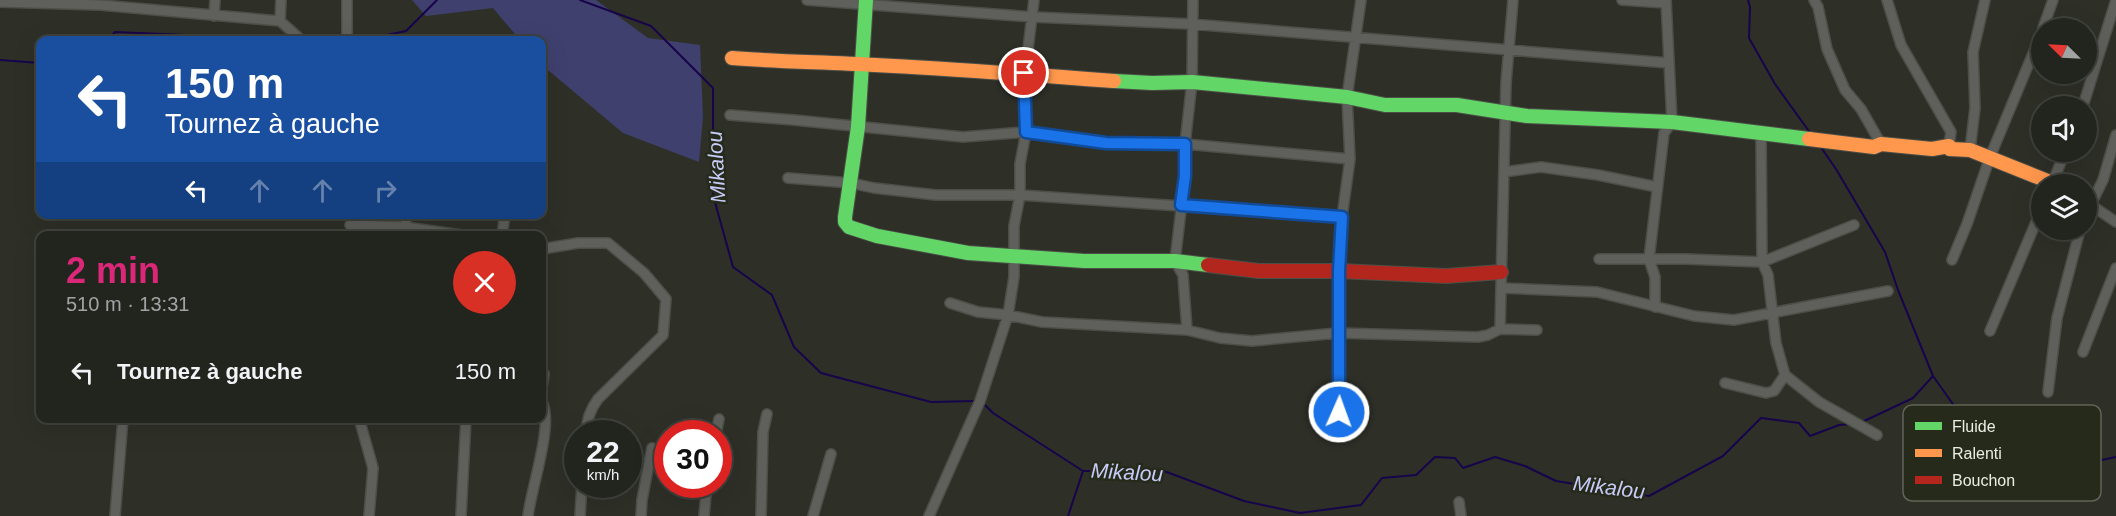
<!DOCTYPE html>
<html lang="fr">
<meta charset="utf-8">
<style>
:root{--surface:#22241e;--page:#2a2c27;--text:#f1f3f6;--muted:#a2a4a4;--line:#3f413c;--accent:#db2777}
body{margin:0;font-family:Arial,sans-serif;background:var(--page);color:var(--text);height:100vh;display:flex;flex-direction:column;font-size:22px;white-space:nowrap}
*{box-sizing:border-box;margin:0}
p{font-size:20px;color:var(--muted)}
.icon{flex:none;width:33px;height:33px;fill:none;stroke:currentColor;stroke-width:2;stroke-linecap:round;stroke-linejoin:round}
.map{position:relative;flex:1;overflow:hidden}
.details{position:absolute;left:36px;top:231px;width:510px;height:192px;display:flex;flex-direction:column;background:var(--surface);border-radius:12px;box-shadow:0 6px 24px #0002,0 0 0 2px var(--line)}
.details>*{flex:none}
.banner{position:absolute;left:36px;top:36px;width:510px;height:183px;border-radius:12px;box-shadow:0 6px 24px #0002,0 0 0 2px var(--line);background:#1a4fa0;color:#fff;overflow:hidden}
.needle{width:39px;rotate:294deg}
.buttons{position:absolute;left:2031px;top:18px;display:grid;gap:12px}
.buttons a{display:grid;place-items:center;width:66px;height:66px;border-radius:50%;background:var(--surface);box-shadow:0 6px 24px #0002,0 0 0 2px var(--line);font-size:30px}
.speed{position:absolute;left:564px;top:420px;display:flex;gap:12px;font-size:30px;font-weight:700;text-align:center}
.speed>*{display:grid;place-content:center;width:78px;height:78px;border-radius:50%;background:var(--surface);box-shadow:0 6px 24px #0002,0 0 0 2px var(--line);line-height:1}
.speed small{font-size:15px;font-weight:400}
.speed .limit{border:9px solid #d22;background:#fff;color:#111}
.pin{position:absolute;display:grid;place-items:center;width:51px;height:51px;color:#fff;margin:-26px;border:3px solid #fff;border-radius:50%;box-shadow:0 2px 6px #0007}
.me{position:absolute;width:66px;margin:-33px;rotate:2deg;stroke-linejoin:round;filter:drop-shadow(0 0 4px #0008)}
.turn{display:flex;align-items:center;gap:21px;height:126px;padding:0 30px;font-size:27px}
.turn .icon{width:78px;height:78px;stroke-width:2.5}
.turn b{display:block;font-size:42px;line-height:51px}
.lanes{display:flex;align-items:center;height:57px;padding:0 30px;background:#0003;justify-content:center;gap:30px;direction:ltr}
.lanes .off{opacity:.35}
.round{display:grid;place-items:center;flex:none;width:63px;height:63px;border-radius:32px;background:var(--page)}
.head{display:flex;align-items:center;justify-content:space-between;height:102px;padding:0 30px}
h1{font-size:36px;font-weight:600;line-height:45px;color:var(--accent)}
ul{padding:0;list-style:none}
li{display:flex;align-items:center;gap:18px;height:78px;padding:0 30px}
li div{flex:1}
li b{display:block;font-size:22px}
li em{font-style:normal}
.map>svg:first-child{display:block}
.green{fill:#3f406e}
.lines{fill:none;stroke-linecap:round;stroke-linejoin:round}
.stream{stroke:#17044b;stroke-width:2}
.street-casing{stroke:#4c4f47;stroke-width:12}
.fast-casing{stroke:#4c4f47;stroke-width:16}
.slow-casing{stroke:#4c4f47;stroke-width:16}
.jam-casing{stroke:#4c4f47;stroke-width:16}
.street{stroke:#5f605b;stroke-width:9}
.fast{stroke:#63d668;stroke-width:14}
.slow{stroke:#ff974d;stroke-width:14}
.jam{stroke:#b3261e;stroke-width:14}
.route-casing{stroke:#114b97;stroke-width:15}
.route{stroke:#1a73e8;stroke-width:10}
.labels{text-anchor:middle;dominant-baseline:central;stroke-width:5;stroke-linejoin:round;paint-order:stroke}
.water-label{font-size:21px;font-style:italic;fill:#c7cbf8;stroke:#262a1a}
.key{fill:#262a1a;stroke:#616456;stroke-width:1.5}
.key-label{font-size:16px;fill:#eaede3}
</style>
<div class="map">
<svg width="2116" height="516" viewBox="0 0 2116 516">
<rect width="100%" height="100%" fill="#2e3028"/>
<!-- green -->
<path class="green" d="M 412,0 L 596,0 L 648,38 L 700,45 L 703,117 L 699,162 L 623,133 L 542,65 L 542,40 L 520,40 L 493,8 L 426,16 Z"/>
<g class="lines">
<!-- stream -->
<path class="stream" d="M 580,0 L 651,26 L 713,88 L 713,195 L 733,267 L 772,295 L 794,347 L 821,373 L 931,402 L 976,401
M 1748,0 L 1750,7 L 1749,38 L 1775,84 L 1811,134
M 301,37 L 323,40
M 108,40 L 115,32 L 186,35 L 197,40
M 363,40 L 406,31 L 437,0
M 0,60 L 40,63
M 1820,146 L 1836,169 L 1885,252 L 1898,290 L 1933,376
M 982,402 L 993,413 L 1083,471 L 1164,471 L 1244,501 L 1300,513 L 1361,505 L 1382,478 L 1416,475 L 1435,457 L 1455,458 L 1463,468 L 1495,457 L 1525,466 L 1556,481 L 1649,496 L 1723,456 L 1761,418 L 1799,423 L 1810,436 L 1839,425 L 1852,424
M 1860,423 L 1913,398 L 1933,376 L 1955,407 L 2015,440 L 2097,461 L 2116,457
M 1068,516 L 1083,471"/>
<!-- street casing -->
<g class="street-casing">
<path id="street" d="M 807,0 L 1033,17 L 1191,24 L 1669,63
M 1622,0 L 1666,3
M 1814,0 L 1818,7 L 1827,49 L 1845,90 L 1861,109 L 1881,144
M 1887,0 L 1901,45 L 1951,132 L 1949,146
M 0,2 L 100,5 L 280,21 L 298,37 L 299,40
M 214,16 L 215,0
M 280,21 L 281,0
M 2043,28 L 2053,0
M 347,40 L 347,0
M 2083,106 L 2116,0
M 730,115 L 794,120 L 963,137 L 1026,132 L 1106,143 L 1185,144 L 1350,159
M 1761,132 L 1762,262 L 1768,275 L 1776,343 L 1785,375 L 1819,402 L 1877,435
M 1970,150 L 1975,108 L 1973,52 L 1985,0
M 1504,172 L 1541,167 L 1598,175 L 1657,187
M 788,178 L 851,183 L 874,188 L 936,195 L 1020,195 L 1342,217
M 2052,184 L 2065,152
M 2088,203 L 2116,222
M 2086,214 L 2103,180 L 2116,135
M 350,225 L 405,227 L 468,236
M 403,236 L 407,214
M 502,236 L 505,214
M 542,247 L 548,248 L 578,243 L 608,243 L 644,273 L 666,299 L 663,335 L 598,399 C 590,410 587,419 586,434
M 1599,259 L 1686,259 L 1762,262 L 1854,225
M 1952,260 L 1967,224 L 1990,157 L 2042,32
M 1502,288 L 1597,292 L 1694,316 L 1734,320 L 1888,291
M 950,303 L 978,312 L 1008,315 L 1042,322 L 1187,330 L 1220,338 L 1252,341 L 1338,333 L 1478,337 L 1488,335 L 1500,329 L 1537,330
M 1655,307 L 1655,277 L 1649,259 L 1664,133 L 1672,122 L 1666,0
M 1500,329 L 1506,83 L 1513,0
M 1187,330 L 1183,275 L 1175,261 L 1185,176 L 1185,144 L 1192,82 L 1193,0
M 1990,331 L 2042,208
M 2083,352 L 2116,268
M 1725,383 L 1766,393 L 1774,391 L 1785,375
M 542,387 L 544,374
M 2048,392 L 2057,318 L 2080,230
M 1339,412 L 1339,271 L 1342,217 L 1350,159 L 1347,97 L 1361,0
M 359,418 L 373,468 L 369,516
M 716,434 L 719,419
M 1459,502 L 1461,516
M 115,516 L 123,418
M 461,516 L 466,418
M 528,516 C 531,488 554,424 542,402
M 580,516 L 582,484
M 641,516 L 642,500 L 652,448
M 704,516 L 707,484
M 761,516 L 763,432 L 767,414
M 813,516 L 831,454
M 929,516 L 980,401 L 1008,315 L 1014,277 L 1014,226 L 1020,195 L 1020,164 L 1026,132 L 1025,73 L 1034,0"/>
</g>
<!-- fast casing -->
<g class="fast-casing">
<path id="fast" d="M 866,0 L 858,127 L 845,217 L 845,222 L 849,227 L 877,236 L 968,253 L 1084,261 L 1175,261 L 1208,265
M 1114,81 L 1152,83 L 1192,82 L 1347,97 L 1385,105 L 1457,105 L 1527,116 L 1672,122 L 1809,139"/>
</g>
<!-- slow casing -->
<g class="slow-casing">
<path id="slow" d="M 732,58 C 780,62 827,62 875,65 C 954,69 1034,75 1114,81
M 1809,139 L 1874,147 L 1881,144 L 1932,149 L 1949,146 L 1950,149 L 1970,150 L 2055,184"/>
</g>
<!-- jam casing -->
<g class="jam-casing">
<path id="jam" d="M 1208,265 L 1259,271 L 1339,271 L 1446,276 L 1501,272"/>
</g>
<!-- street -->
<use href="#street" class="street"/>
<!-- fast -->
<use href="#fast" class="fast"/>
<!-- slow -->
<use href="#slow" class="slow"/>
<!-- jam -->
<use href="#jam" class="jam"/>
</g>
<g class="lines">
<!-- route casing -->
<g class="route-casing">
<path id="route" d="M 1024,73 L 1026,132 L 1106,143 L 1185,144 L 1185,176 L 1181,205 L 1342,217 L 1339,271 L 1339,412"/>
</g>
<!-- route -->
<use href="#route" class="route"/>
</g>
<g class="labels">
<!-- water labels -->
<g class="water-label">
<text transform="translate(716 167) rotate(-93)">Mikalou</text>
<text transform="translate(1127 472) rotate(3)">Mikalou</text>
<text transform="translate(1609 487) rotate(7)">Mikalou</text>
</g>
</g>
<!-- legend -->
<rect x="1903" y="405" width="198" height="96" rx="9" class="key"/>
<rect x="1915" y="422" width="27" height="8" fill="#63d668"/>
<rect x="1915" y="449" width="27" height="8" fill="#ff974d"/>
<rect x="1915" y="476" width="27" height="8" fill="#b3261e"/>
<g class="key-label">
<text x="1952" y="432">Fluide</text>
<text x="1952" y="459">Ralenti</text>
<text x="1952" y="486">Bouchon</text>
</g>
</svg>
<div class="buttons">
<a><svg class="needle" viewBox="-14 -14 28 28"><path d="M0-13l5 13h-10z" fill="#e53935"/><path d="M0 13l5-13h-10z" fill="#a2a4a4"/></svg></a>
<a><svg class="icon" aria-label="sound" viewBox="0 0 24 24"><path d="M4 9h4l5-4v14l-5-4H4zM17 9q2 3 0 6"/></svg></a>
<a><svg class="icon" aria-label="layers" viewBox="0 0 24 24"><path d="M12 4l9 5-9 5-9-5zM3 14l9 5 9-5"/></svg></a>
</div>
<div class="speed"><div>22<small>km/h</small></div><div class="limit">30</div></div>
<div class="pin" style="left:1024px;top:73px;background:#d93025"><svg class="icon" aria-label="arrive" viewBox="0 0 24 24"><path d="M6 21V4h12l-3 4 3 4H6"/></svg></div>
<svg class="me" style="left:1339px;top:412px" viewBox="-20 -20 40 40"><circle r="17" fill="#1a73e8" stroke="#fff" stroke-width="3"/><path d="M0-11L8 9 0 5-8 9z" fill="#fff"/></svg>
<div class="banner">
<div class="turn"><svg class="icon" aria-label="left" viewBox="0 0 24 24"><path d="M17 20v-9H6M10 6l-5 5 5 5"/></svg><div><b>150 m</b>Tournez à gauche</div></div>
<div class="lanes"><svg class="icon" aria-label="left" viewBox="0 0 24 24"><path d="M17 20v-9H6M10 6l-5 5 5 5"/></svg><svg class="icon off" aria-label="ahead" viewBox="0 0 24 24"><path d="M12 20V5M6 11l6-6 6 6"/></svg><svg class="icon off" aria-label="ahead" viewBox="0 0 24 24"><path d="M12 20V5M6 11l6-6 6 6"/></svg><svg class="icon off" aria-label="right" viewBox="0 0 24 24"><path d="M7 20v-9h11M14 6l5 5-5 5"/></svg></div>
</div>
<section class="details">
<div class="head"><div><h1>2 min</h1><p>510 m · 13:31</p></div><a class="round" style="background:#d93025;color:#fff"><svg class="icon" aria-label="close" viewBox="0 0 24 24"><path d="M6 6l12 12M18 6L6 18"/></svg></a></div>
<ul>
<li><svg class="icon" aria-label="left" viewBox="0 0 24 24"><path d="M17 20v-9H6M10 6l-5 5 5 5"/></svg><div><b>Tournez à gauche</b></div><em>150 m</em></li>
</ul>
</section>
</div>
